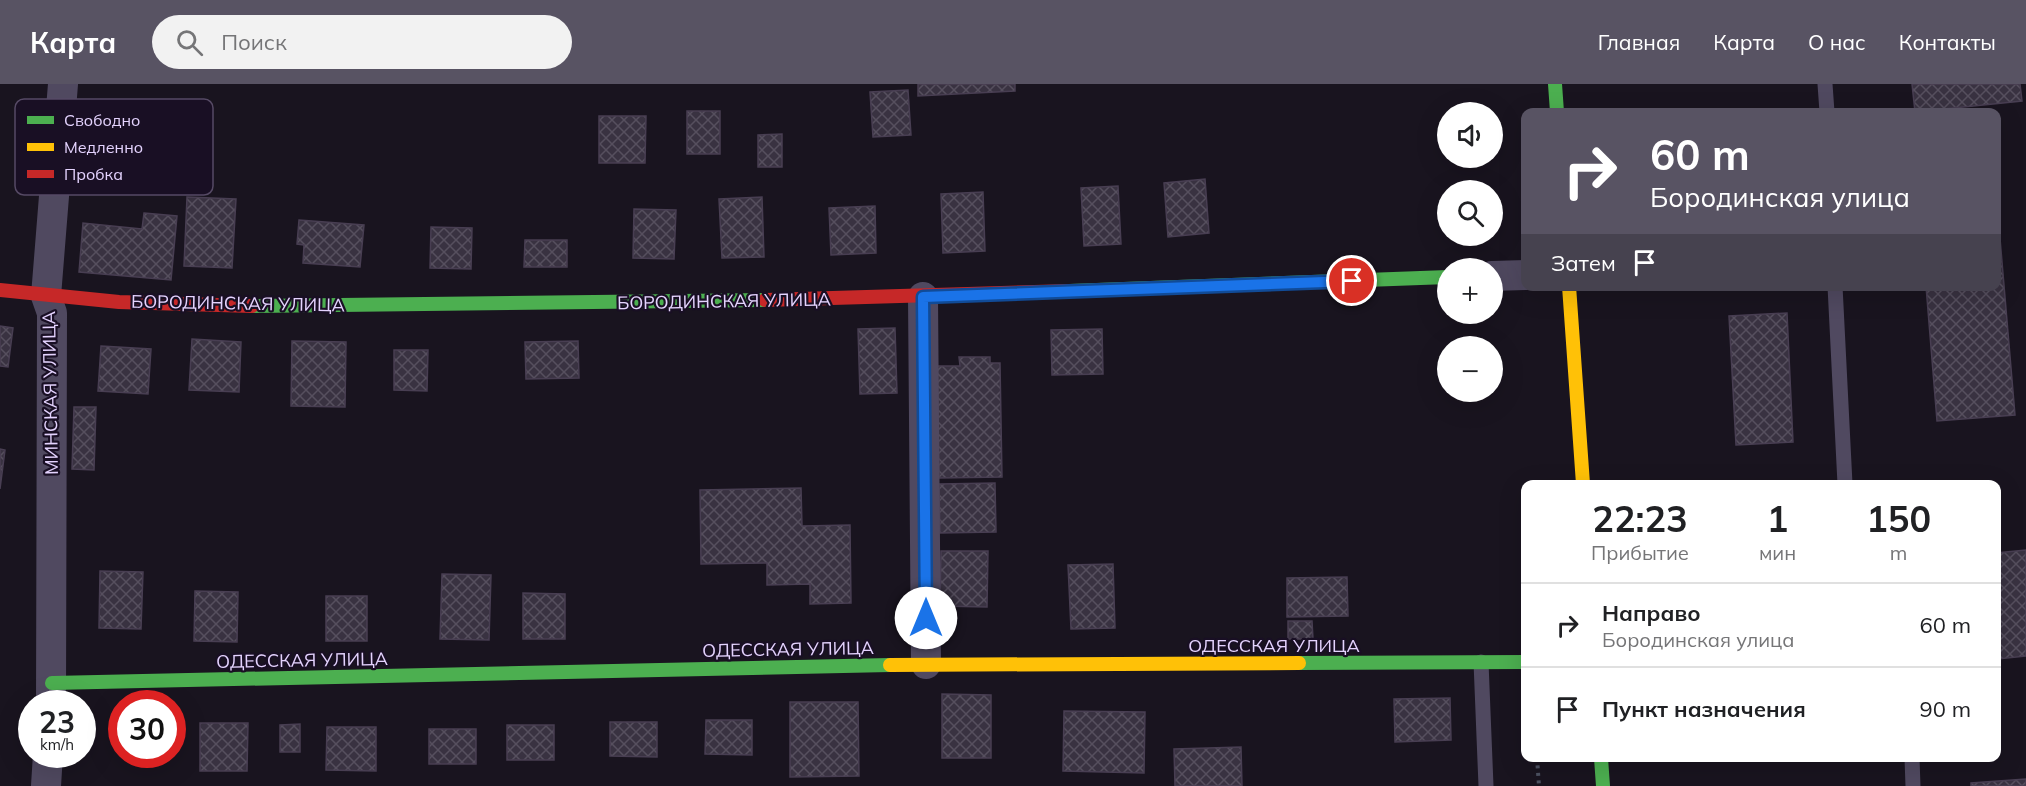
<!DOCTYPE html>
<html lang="ru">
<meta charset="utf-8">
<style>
:root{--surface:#fff;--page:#f2f2f2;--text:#202124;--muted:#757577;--line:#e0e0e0;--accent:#585363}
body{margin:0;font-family:Mulish,sans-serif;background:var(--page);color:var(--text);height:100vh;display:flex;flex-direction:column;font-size:22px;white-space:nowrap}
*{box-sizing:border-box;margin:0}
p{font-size:20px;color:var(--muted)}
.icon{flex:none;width:33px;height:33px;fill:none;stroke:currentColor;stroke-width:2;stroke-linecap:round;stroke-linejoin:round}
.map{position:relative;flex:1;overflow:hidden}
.drawer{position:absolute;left:1521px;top:396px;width:480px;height:282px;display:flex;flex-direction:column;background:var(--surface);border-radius:12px;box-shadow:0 6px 24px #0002}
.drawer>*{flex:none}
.top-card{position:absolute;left:1521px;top:24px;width:480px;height:183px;border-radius:12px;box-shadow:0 6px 24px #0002;background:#585363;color:#fff;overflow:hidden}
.controls{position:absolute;left:1437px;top:18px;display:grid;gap:12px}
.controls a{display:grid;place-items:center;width:66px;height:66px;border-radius:50%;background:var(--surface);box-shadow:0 6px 24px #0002;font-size:30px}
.speed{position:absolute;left:18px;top:606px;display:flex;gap:12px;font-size:30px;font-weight:700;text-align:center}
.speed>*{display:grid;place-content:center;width:78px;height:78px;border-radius:50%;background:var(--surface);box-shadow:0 6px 24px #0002;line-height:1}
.speed small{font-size:15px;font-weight:400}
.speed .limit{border:9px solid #d22;background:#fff;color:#111}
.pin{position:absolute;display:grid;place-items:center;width:51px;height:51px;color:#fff;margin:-26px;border:3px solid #fff;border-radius:50%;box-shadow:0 2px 6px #0007}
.me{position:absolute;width:66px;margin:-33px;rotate:0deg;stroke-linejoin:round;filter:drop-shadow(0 0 4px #0008)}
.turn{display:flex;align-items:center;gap:21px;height:126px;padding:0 30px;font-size:27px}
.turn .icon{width:78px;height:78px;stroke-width:2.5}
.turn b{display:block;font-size:42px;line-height:51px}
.then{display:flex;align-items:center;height:57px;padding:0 30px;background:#0003;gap:12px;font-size:22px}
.eta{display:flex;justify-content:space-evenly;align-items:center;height:102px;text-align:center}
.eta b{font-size:36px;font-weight:700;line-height:42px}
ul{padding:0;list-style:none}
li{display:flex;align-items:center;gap:18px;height:84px;padding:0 30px;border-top:2px solid var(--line)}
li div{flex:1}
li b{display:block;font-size:22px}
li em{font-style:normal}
header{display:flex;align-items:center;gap:36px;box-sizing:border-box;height:84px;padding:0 30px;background:var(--accent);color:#fff}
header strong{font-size:28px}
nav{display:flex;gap:33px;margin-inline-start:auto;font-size:21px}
.search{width:420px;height:54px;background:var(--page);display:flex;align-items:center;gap:15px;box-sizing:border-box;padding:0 21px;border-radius:33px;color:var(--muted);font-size:22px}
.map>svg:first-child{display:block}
.building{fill:url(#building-cross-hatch);stroke:#483e52;stroke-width:1.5}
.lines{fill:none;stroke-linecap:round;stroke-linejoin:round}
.path{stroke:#4c5161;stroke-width:4;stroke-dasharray:3 4.5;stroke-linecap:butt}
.lane{stroke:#504960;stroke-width:15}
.street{stroke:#504960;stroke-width:30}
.fast{stroke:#4caf50;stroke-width:14}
.slow{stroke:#ffc107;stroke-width:14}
.jam{stroke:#c62828;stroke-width:14}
.route-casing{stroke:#114b97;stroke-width:15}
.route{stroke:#1a73e8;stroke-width:10}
.labels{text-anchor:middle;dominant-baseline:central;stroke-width:4.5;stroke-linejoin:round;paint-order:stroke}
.street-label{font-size:18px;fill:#e4d3fe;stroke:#190f24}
.key{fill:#190f24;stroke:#564a65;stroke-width:1.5}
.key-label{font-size:16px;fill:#e4d3fe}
</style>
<header>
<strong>Карта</strong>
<div class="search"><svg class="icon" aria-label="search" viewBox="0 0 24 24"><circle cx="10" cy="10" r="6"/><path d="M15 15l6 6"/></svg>Поиск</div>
<nav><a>Главная</a><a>Карта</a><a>О нас</a><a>Контакты</a></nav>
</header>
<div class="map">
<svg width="2026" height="702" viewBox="0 0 2026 702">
<defs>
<pattern id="building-cross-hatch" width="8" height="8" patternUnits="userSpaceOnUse" patternTransform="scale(1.5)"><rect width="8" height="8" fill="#393241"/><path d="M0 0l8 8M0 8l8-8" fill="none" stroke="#564f5e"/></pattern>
</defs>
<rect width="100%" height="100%" fill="#19141f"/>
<!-- building -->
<path class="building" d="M 918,0 L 1015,0 L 1015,7 L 918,12 Z
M 1912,0 L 2020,0 L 2022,17 L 1915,28 Z
M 908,6 L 911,51 L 873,53 L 870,8 Z
M 687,27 L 720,27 L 720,70 L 687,70 Z
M 599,32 L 646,32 L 645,79 L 599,79 Z
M 782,50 L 782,83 L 758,83 L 758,51 Z
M 1205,95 L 1209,149 L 1168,153 L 1164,99 Z
M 1118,102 L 1121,160 L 1084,162 L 1081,104 Z
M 983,108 L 985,167 L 943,169 L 941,110 Z
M 187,113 L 236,115 L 232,184 L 184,182 Z
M 762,113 L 764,173 L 722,174 L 719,115 Z
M 1997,119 L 2015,331 L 1937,337 L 1926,202 L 1996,202 Z
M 875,122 L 876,169 L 831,171 L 829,124 Z
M 634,125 L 676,126 L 674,175 L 633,174 Z
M 144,129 L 177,132 L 171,196 L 79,188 L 83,139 L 142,145 Z
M 299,136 L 364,141 L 360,183 L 303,179 L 304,161 L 297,160 Z
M 431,143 L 472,144 L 471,185 L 430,184 Z
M 525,156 L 567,156 L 567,183 L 524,183 Z
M 1787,229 L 1793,358 L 1736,361 L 1729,232 Z
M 0,242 L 13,244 L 8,283 L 0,282 Z
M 895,244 L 897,309 L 860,310 L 858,245 Z
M 1102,245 L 1103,290 L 1052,291 L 1051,246 Z
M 192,255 L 241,258 L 239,308 L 189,306 Z
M 292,257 L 346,258 L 345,323 L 291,322 Z
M 578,257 L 579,294 L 526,295 L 525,258 Z
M 101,262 L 151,265 L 148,310 L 98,307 Z
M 394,266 L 428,266 L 427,307 L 394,306 Z
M 959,273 L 990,273 L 990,279 L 1000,279 L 1002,393 L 939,394 L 937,282 L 960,282 Z
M 74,323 L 96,323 L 94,386 L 72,385 Z
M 0,365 L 5,366 L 0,405 Z
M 995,399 L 996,448 L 940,449 L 939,400 Z
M 801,404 L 802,442 L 850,441 L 851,519 L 810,520 L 810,500 L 767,501 L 767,479 L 701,480 L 700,406 Z
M 2026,466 L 2026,572 L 1998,575 L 1996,469 Z
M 941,467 L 988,467 L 987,523 L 940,522 Z
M 1113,480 L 1115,544 L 1071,545 L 1068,481 Z
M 100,487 L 143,488 L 141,545 L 99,544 Z
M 442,490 L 491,491 L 489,556 L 440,555 Z
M 1347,493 L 1348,532 L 1287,533 L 1287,494 Z
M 195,507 L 238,508 L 237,558 L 194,557 Z
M 523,509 L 565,510 L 565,555 L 523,555 Z
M 326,512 L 367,512 L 367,557 L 326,557 Z
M 1288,537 L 1312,537 L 1313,555 L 1288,555 Z
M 942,610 L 991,611 L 991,674 L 942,674 Z
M 1450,614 L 1451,656 L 1395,658 L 1394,615 Z
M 790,618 L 858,618 L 859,692 L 790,693 Z
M 1064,627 L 1145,628 L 1144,689 L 1063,687 Z
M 706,636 L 752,636 L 752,671 L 705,670 Z
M 610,638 L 657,638 L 657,673 L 610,672 Z
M 200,639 L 248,639 L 247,687 L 200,687 Z
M 300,640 L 300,668 L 280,668 L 280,641 Z
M 507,641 L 554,641 L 554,676 L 507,676 Z
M 327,643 L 376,643 L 376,687 L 326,686 Z
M 429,645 L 476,645 L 476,680 L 429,680 Z
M 1241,663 L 1242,702 L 1175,702 L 1174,665 Z
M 2026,695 L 2026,702 L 1971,702 L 1971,699 Z"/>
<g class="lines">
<!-- path -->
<path class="path" d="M 1537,674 L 1539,702"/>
<!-- lane -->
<path class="lane" d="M 1825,0 L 1827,28
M 1835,202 L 1845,400
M 1481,578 L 1486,702
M 1912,674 L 1913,702"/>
<!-- street -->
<path class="street" d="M 1492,192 L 1526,191
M 923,213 L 926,580
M 51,620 L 52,229 L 46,212 L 63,0
M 46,702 L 48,670"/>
<!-- fast -->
<path class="fast" d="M 1555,0 L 1557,28
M 1069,207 L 1448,193
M 252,222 L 765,216
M 1299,579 L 1526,578
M 52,599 L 890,581
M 1601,674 L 1603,702"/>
<!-- slow -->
<path class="slow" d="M 1569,202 L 1583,400
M 890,581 L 1299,579"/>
<!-- jam -->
<path class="jam" d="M 0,206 L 119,218 L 252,222
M 765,216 L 1069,207"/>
</g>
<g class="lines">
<!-- route casing -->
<g class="route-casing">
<path id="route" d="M 926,534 L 923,213 L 1352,197"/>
</g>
<!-- route -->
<use href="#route" class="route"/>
</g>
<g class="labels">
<!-- street labels -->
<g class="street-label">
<text transform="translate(724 217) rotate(-1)">БОРОДИНСКАЯ УЛИЦА</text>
<text transform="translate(238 219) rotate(1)">БОРОДИНСКАЯ УЛИЦА</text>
<text transform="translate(50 309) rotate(-91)">МИНСКАЯ УЛИЦА</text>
<text x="1274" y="561">ОДЕССКАЯ УЛИЦА</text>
<text transform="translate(788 565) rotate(-1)">ОДЕССКАЯ УЛИЦА</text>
<text transform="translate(302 576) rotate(-1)">ОДЕССКАЯ УЛИЦА</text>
</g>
</g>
<!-- legend -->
<rect x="15" y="15" width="198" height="96" rx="9" class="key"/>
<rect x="27" y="32" width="27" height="8" fill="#4caf50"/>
<rect x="27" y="59" width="27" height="8" fill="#ffc107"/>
<rect x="27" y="86" width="27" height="8" fill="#c62828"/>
<g class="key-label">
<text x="64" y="42">Свободно</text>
<text x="64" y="69">Медленно</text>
<text x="64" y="96">Пробка</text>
</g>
</svg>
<div class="controls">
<a><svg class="icon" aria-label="sound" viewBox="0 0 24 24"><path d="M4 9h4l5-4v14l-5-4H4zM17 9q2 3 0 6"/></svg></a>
<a><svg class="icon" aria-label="search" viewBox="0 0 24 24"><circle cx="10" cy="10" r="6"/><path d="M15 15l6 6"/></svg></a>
<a>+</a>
<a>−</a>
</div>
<div class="speed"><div>23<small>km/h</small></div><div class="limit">30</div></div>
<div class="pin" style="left:1352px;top:197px;background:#d93025"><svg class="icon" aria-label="arrive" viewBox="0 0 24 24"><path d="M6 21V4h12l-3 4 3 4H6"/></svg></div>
<svg class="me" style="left:926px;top:534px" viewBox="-20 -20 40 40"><circle r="19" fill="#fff"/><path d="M0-13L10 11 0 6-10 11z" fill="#1a73e8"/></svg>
<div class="top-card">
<div class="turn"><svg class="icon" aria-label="right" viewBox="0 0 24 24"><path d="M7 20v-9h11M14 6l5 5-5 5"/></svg><div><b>60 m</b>Бородинская улица</div></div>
<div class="then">Затем<svg class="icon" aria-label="arrive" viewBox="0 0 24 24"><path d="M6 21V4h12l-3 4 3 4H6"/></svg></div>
</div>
<section class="drawer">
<div class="eta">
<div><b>22:23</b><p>Прибытие</p></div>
<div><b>1</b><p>мин</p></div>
<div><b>150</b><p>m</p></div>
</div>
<ul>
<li><svg class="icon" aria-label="right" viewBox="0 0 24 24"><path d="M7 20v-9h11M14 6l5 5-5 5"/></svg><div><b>Направо</b><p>Бородинская улица</p></div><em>60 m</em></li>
<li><svg class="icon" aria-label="arrive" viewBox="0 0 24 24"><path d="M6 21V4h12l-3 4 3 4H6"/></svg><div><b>Пункт назначения</b></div><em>90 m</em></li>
</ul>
</section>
</div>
